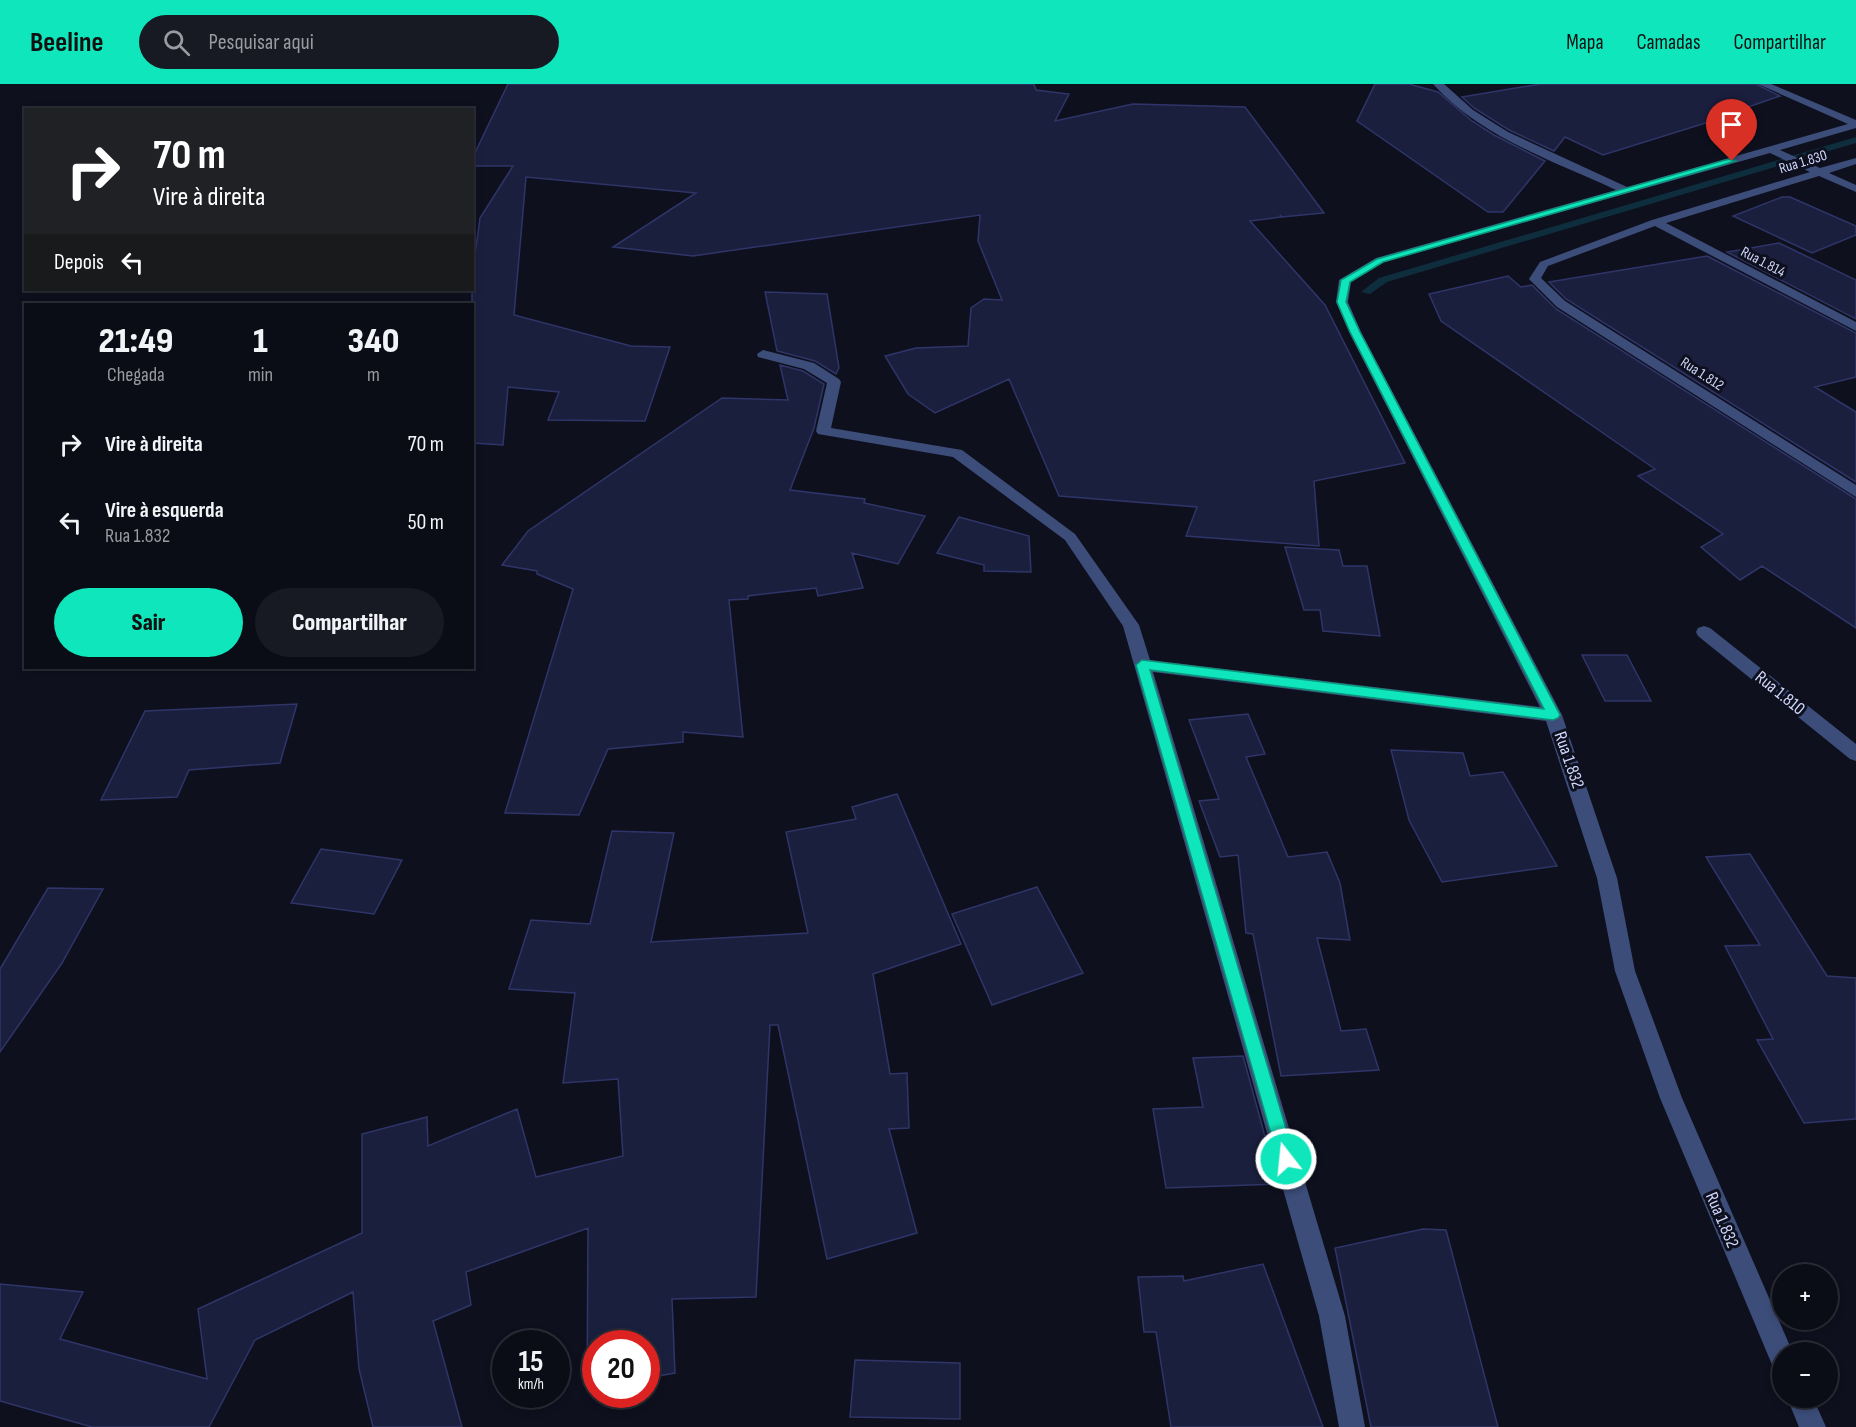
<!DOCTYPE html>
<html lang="pt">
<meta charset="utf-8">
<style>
:root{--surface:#0a0c16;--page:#181a23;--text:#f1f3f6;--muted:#999ba1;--line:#2a2c35;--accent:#10e6bb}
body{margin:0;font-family:"Sofia Sans Condensed",sans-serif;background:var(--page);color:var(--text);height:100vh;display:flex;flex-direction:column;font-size:22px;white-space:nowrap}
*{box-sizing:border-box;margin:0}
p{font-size:20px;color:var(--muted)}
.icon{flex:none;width:33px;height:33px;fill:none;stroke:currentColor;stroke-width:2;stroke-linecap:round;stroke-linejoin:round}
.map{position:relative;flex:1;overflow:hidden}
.drawer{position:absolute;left:24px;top:219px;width:450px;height:366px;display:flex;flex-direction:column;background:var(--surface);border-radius:0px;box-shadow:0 3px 9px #0003,0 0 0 2px var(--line)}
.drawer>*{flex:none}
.guide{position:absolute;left:24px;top:24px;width:450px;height:183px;border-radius:0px;box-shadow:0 3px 9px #0003,0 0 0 2px var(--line);background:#202124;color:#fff;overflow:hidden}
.tools{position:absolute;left:1772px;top:1180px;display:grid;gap:12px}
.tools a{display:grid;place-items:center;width:66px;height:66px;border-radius:50%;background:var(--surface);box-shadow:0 3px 9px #0003,0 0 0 2px var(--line);font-size:30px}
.speed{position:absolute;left:492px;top:1246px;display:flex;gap:12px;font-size:30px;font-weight:700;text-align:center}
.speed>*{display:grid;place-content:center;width:78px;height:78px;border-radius:50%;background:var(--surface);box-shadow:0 3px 9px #0003,0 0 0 2px var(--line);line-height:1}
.speed small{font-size:15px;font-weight:400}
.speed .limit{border:9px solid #d22;background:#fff;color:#111}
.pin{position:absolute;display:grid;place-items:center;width:51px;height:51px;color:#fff;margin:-62px -26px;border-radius:50% 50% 50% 0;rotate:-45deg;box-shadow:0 0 6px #0007}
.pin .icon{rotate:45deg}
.me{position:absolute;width:66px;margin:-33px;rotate:344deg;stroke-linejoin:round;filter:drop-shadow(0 0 4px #0008)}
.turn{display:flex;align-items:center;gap:21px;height:126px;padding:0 30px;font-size:27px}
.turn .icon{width:78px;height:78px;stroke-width:2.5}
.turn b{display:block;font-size:42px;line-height:51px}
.then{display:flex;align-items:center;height:57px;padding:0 30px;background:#0003;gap:12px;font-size:22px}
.eta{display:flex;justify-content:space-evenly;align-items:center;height:102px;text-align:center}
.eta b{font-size:36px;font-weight:800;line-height:42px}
.cta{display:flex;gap:12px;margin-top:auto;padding:12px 30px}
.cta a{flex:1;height:69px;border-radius:36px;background:var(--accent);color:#111;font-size:24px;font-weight:800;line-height:69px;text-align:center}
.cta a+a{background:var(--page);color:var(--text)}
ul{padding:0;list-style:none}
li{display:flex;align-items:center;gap:18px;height:78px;padding:0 30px}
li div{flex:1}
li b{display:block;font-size:22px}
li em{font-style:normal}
header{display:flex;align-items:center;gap:36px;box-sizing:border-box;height:84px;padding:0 30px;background:var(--accent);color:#111}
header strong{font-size:28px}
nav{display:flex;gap:33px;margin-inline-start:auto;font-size:21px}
.search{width:420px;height:54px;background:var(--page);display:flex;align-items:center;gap:15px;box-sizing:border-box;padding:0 21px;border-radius:33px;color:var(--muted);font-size:22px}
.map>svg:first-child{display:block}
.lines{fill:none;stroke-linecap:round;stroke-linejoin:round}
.stream{fill:#0e2e3d;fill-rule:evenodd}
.building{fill:#1b1f3e;stroke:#2f3568;stroke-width:1.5}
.minor{fill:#3c4d7a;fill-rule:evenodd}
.route{fill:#10e6bb;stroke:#0a967a;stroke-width:1.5}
.labels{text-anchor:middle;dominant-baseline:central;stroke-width:6;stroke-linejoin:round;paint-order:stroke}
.far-street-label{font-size:15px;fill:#cfd7fc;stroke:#0e101e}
.street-label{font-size:18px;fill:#cfd7fc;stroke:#0e101e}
</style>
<header>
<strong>Beeline</strong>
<div class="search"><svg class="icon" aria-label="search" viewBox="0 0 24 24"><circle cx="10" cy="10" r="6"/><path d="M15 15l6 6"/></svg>Pesquisar aqui</div>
<nav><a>Mapa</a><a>Camadas</a><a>Compartilhar</a></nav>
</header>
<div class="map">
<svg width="1856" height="1343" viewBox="0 0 1856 1343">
<rect width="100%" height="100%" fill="#0e101e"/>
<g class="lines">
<!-- stream -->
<path class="stream" d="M 1856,53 L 1856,59 L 1387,198 L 1370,210 L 1361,208 L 1379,194 Z"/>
</g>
<!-- building -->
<path class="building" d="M 508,0 L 1034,0 L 1036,6 L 1069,10 L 1055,37 L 1133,20 L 1245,23 L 1324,129 L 1282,133 L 1280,131 L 1281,133 L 1250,137 L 1325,221 L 1405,379 L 1314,397 L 1319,462 L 1186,452 L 1197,423 L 1059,412 L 1009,295 L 935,329 L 908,310 L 885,272 L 916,264 L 968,262 L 971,224 L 984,215 L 1002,216 L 978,157 L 980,131 L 693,172 L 613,163 L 696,109 L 526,93 L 514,231 L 631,262 L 670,263 L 645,337 L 548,336 L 559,308 L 508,303 L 503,361 L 472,359 L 472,193 L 480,134 L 513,82 L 472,82 L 472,75 Z
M 1375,0 L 1409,0 L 1438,8 L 1472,37 L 1494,51 L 1545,77 L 1503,128 L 1488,128 L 1357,37 Z
M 1540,0 L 1756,0 L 1780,12 L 1722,32 L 1725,33 L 1603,71 L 1565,53 L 1554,67 L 1509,46 L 1474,24 L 1462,13 Z
M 1782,113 L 1790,113 L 1856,142 L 1856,151 L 1812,169 L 1733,132 Z
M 1779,159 L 1856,196 L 1856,235 L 1727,168 Z
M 1707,172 L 1856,249 L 1856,293 L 1815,303 L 1856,328 L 1856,398 L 1566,215 L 1549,198 Z
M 1508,192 L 1521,203 L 1532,201 L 1556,225 L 1856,415 L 1856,544 L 1762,482 L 1740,496 L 1701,463 L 1723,450 L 1638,392 L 1655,385 L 1441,237 L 1429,210 Z
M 765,208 L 827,210 L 839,284 L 836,290 L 815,277 L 777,267 Z
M 780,281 L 803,287 L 824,300 L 814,344 L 790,406 L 865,415 L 864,419 L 925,432 L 898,480 L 852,469 L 863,504 L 818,512 L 816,504 L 748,512 L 748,515 L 729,516 L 743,653 L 683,648 L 683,658 L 608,665 L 579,731 L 505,729 L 573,505 L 537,490 L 537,487 L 502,481 L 528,447 L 722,314 L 788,316 Z
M 959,433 L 1029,452 L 1031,488 L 984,487 L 984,481 L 937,469 Z
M 1285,463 L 1339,466 L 1343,482 L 1367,482 L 1380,552 L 1323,547 L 1320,526 L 1304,526 Z
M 1582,571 L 1627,571 L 1651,617 L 1605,617 Z
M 297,620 L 280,679 L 189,686 L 177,713 L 101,716 L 145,627 Z
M 1248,630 L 1265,670 L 1246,673 L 1288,773 L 1327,768 L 1340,799 L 1350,856 L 1317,854 L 1341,947 L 1366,945 L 1379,986 L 1281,992 L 1253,850 L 1246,849 L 1238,771 L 1220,773 L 1199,717 L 1219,715 L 1189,636 Z
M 1391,666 L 1463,669 L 1470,692 L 1503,688 L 1557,782 L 1442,798 L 1409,736 Z
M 897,710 L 961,860 L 873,890 L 890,990 L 907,989 L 909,1044 L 889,1045 L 917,1149 L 827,1175 L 778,941 L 770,941 L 756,1213 L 672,1215 L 675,1289 L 646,1294 L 646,1260 L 596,1260 L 596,1304 L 587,1305 L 588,1144 L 466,1188 L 471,1221 L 433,1237 L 462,1343 L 373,1343 L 359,1285 L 353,1208 L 255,1256 L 209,1343 L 92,1343 L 0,1317 L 0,1200 L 83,1208 L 60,1255 L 207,1295 L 198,1225 L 362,1149 L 362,1050 L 427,1033 L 428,1062 L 517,1025 L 536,1093 L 623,1072 L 618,995 L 563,999 L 575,909 L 509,905 L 531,836 L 590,840 L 612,747 L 674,749 L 651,858 L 808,849 L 786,748 L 856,735 L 852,723 Z
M 321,765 L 402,776 L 374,830 L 291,819 Z
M 1750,770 L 1827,892 L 1856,894 L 1856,1035 L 1804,1039 L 1757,956 L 1773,955 L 1725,862 L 1760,861 L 1706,773 Z
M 1037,803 L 1083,889 L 992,921 L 952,830 Z
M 48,804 L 103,805 L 62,879 L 0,968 L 0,885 Z
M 1243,972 L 1278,1100 L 1166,1104 L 1153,1025 L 1203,1023 L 1193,974 Z
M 1423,1145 L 1446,1146 L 1498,1343 L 1371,1343 L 1335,1164 Z
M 1263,1180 L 1323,1343 L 1171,1343 L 1156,1248 L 1144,1248 L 1138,1193 L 1183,1192 L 1184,1197 Z
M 855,1276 L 960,1279 L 960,1335 L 850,1333 Z"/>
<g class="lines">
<!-- minor -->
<path class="minor" d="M 1433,0 L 1444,0 L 1473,26 L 1508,48 L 1627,103 L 1848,40 L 1758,0 L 1771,0 L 1856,36 L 1856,44 L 1780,66 L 1820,84 L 1856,74 L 1856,80 L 1829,89 L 1856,101 L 1856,108 L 1819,92 L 1666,139 L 1856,238 L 1856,247 L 1655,142 L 1548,182 L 1541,194 L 1565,217 L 1856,401 L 1856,413 L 1557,223 L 1529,195 L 1540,178 L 1652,136 L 1810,88 L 1770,69 L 1384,178 L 1351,198 L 1348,218 L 1361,248 L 1562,631 L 1617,794 L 1635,887 L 1682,1014 L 1793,1269 L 1782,1269 L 1782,1287 L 1773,1283 L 1660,1014 L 1615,887 L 1597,794 L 1546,637 L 1153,588 L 1345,1232 L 1365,1343 L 1339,1343 L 1319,1232 L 1123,542 L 1065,456 L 953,373 L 818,350 L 816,347 L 827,299 L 804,285 L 758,273 L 757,270 L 763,266 L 814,279 L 839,295 L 841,298 L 831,344 L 962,366 L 1075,450 L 1139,541 L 1150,576 L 1540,623 L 1349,248 L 1336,218 L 1339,196 L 1376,174 L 1616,106 C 1554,77 1480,53 1433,0 Z
M 1704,542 L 1710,544 L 1856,660 L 1856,677 L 1850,675 L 1698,552 L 1696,548 L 1698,544 Z
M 1787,1314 L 1813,1314 L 1826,1343 L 1799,1343 Z"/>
</g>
<!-- route -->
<path class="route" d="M 1729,75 L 1736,77 L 1383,178 L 1350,198 L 1346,218 L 1360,248 L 1560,631 L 1558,634 L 1553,636 L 1150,586 L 1295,1075 L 1292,1081 L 1286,1083 L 1280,1081 L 1136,581 L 1142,576 L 1544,625 L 1350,248 L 1337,218 L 1341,196 L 1377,175 Z"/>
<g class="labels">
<!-- far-street labels -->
<g class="far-street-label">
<text transform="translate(1803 78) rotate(-17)">Rua 1.830</text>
<text transform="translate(1763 178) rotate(28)">Rua 1.814</text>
<text transform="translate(1702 290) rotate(33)">Rua 1.812</text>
</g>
<!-- street labels -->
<g class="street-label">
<text transform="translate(1780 609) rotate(39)">Rua 1.810</text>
<text transform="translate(1569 676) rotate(71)">Rua 1.832</text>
<text transform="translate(1722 1136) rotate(67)">Rua 1.832</text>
</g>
</g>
</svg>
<div class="tools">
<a>+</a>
<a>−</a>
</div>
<div class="speed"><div>15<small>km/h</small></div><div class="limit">20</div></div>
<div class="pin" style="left:1732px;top:77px;background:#d93025"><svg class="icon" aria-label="arrive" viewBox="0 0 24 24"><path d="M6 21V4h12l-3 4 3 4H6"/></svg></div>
<svg class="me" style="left:1286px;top:1075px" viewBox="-20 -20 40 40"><circle r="17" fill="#10e6bb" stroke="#fff" stroke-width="3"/><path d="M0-11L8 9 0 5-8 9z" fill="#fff"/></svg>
<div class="guide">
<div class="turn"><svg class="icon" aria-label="right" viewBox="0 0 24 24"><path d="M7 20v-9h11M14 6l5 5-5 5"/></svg><div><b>70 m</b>Vire à direita</div></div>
<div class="then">Depois<svg class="icon" aria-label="left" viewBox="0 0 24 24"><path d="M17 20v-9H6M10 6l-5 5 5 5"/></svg></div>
</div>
<section class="drawer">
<div class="eta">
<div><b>21:49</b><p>Chegada</p></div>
<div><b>1</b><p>min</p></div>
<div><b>340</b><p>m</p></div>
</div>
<ul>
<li><svg class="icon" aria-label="right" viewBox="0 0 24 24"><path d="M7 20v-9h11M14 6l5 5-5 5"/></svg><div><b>Vire à direita</b></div><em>70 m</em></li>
<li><svg class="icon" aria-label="left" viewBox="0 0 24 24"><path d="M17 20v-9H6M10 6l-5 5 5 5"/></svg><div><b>Vire à esquerda</b><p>Rua 1.832</p></div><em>50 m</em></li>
</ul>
<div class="cta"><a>Sair</a><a>Compartilhar</a></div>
</section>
</div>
